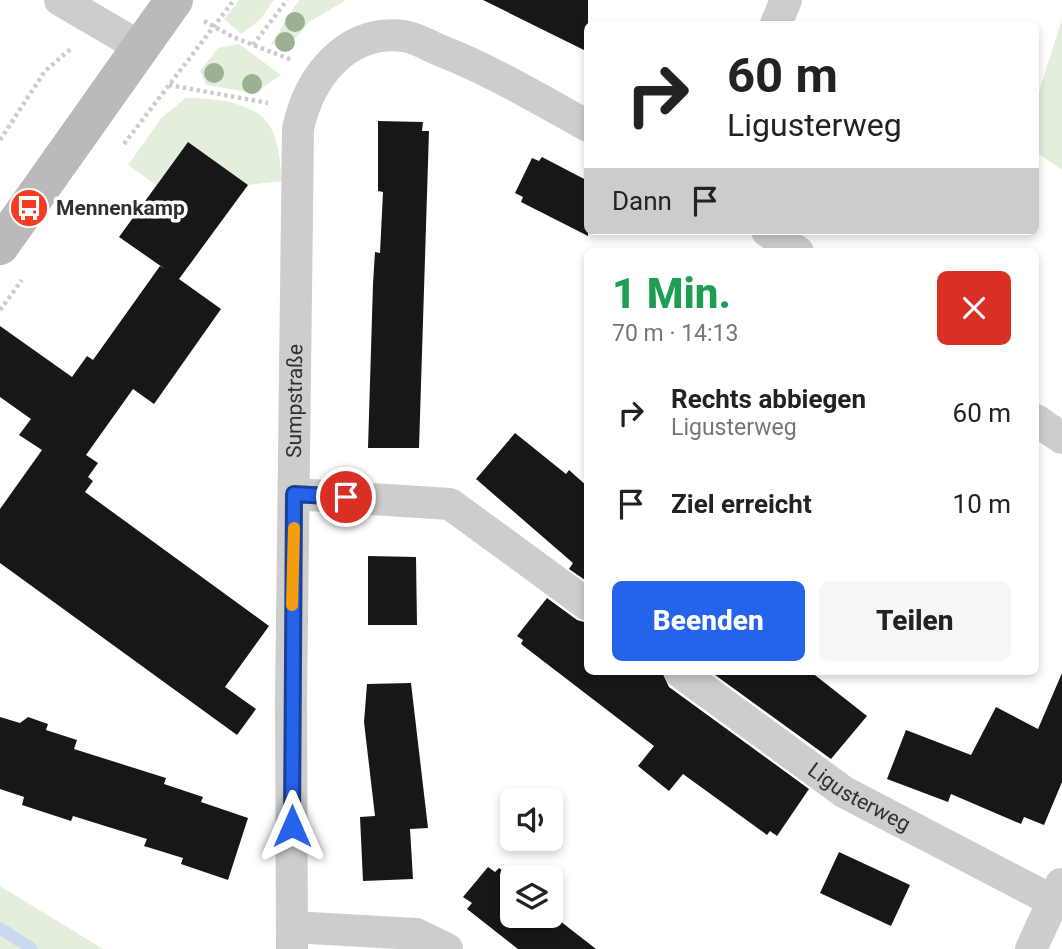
<!DOCTYPE html>
<html lang="de">
<meta charset="utf-8">
<style>
:root{--surface:#fff;--page:#f6f6f6;--text:#222;--muted:#767676;--accent:#2563eb}
body{margin:0;font-family:Roboto,sans-serif;background:var(--page);color:var(--text);height:100vh;display:flex;flex-direction:column;font-size:26px;white-space:nowrap}
*{box-sizing:border-box;margin:0}
p{font-size:23px;color:var(--muted)}
.icon{flex:none;width:38px;height:38px;fill:none;stroke:currentColor;stroke-width:2;stroke-linecap:round;stroke-linejoin:round}
.map{position:relative;flex:1;overflow:hidden}
.sheet{position:absolute;left:584px;top:248px;width:455px;height:427px;display:flex;flex-direction:column;background:var(--surface);border-radius:10px;box-shadow:0 4px 10px #0003}
.sheet>*{flex:none}
.hud{position:absolute;left:584px;top:21px;width:455px;height:214px;border-radius:10px;box-shadow:0 4px 10px #0003;background:#fff;color:var(--text);overflow:hidden}
.buttons{position:absolute;left:500px;top:788px;display:grid;gap:14px}
.buttons a{display:grid;place-items:center;width:63px;height:63px;border-radius:10px;background:var(--surface);box-shadow:0 4px 10px #0003;font-size:35px}
.pin{position:absolute;display:grid;place-items:center;width:60px;height:60px;color:#fff;margin:-30px;border:4px solid #fff;border-radius:50%;box-shadow:0 2px 7px #0007}
.me{position:absolute;width:77px;margin:-38px;rotate:0deg;stroke-linejoin:round;filter:drop-shadow(0 0 5px #0008)}
.turn{display:flex;align-items:center;gap:24px;height:147px;padding:0 28px;font-size:32px}
.turn .icon{width:91px;height:91px;stroke-width:2.5}
.turn b{display:block;font-size:49px;line-height:60px}
.then{display:flex;align-items:center;height:66px;padding:0 28px;background:#0003;gap:14px;font-size:26px}
.round{display:grid;place-items:center;flex:none;width:74px;height:74px;border-radius:10px;background:var(--page)}
.head{display:flex;align-items:center;justify-content:space-between;height:119px;padding:0 28px}
h1{font-size:42px;font-weight:800;line-height:52px;color:#1e9e55}
.cta{display:flex;gap:14px;margin-top:auto;padding:14px 28px}
.cta a{flex:1;height:80px;border-radius:10px;background:var(--accent);color:#fff;font-size:28px;font-weight:800;line-height:80px;text-align:center}
.cta a+a{background:var(--page);color:var(--text)}
ul{padding:0;list-style:none}
li{display:flex;align-items:center;gap:21px;height:91px;padding:0 28px}
li div{flex:1}
li b{display:block;font-size:26px}
li em{font-style:normal}
.map>svg:first-child{display:block}
.green{fill:#e3eedd}
.lines{fill:none;stroke-linecap:round;stroke-linejoin:round}
.stream{stroke:#c8d9f0;stroke-width:12}
.building{fill:#171717}
.path{stroke:#cdcdcd;stroke-width:4.5;stroke-dasharray:3.5 3.5;stroke-linecap:butt}
.street{stroke:#cdcdcd;stroke-width:32}
.secondary{stroke:#bababa;stroke-width:38}
.tree{fill:#9bb192}
.route-casing{stroke:#184099;stroke-width:18}
.route{stroke:#2563eb;stroke-width:12}
.slow{stroke:#f59e0b;stroke-width:12}
.labels{text-anchor:middle;dominant-baseline:central;stroke-width:7;stroke-linejoin:round;paint-order:stroke}
.poi-label{font-size:21px;font-weight:bold;fill:#303030;stroke:#fff;text-anchor:start}
.street-label{font-size:21px;fill:#303030;stroke:#fff}
</style>
<div class="map">
<svg width="1062" height="949" viewBox="0 0 1062 949">
<rect width="100%" height="100%" fill="#fff"/>
<!-- green -->
<path class="green" d="M 239,0 L 274,0 L 260,20 L 241,34 L 224,19 Z
M 299,0 L 346,0 L 309,22 L 287,48 L 271,44 Z
M 1062,19 L 1062,170 L 1036,152 L 1036,101 Z
M 239,44 L 281,75 L 254,93 L 206,85 L 200,71 L 218,48 Z
M 186,98 C 210,97 253,102 268,123 C 279,139 280,162 282,181 L 248,185 L 188,142 L 156,185 L 128,165 L 162,117 Z
M 0,886 L 103,949 L 0,949 Z"/>
<g class="lines">
<!-- stream -->
<path class="stream" d="M 0,928 L 32,949"/>
</g>
<!-- building -->
<path class="building" d="M 483,0 L 588,0 L 588,52 Z
M 378,121 L 423,122 L 422,131 L 429,131 L 419,448 L 368,448 L 373,284 L 375,252 L 380,253 L 383,192 L 378,191 Z
M 188,142 L 248,185 L 179,279 L 221,309 L 154,404 L 133,389 L 86,455 L 98,463 L 88,477 L 93,481 L 85,492 L 269,626 L 225,687 L 256,709 L 237,735 L 0,563 L 0,509 L 42,450 L 19,435 L 31,419 L 0,397 L 0,326 L 72,377 L 87,356 L 93,360 L 160,266 L 165,269 L 119,237 Z
M 542,157 L 588,181 L 588,236 L 521,202 L 523,197 L 515,193 L 532,158 L 539,161 Z
M 515,433 L 566,474 L 569,470 L 588,487 L 588,582 L 569,569 L 573,563 L 476,479 Z
M 368,556 L 416,557 L 417,625 L 368,625 Z
M 547,598 L 577,620 L 588,623 L 588,672 L 662,672 L 669,687 L 809,789 L 777,836 L 770,831 L 767,835 L 683,774 L 669,791 L 638,766 L 654,746 L 521,644 L 523,640 L 517,636 Z
M 711,672 L 811,672 L 867,716 L 831,759 Z
M 1062,673 L 1062,782 L 1044,825 L 1024,817 L 1021,824 L 951,794 L 948,802 L 887,779 L 906,730 L 971,755 L 996,707 L 1038,729 Z
M 411,683 L 428,828 L 410,829 L 413,879 L 363,881 L 360,817 L 375,816 L 364,722 L 367,684 Z
M 0,717 L 20,723 L 28,717 L 48,724 L 46,730 L 77,740 L 74,749 L 166,778 L 164,784 L 203,797 L 201,802 L 248,818 L 228,880 L 181,864 L 183,858 L 144,846 L 147,839 L 73,816 L 71,821 L 22,805 L 24,797 L 0,789 Z
M 839,852 L 910,885 L 891,926 L 820,893 Z
M 488,867 L 495,872 L 499,868 L 513,878 L 513,915 L 551,914 L 596,949 L 518,949 L 467,909 L 472,903 L 463,897 Z"/>
<g class="lines">
<!-- path -->
<path class="path" d="M 204,21 L 233,37 L 292,60
M 253,45 L 287,0
M 169,85 L 268,103
M 0,140 L 45,71 L 73,47
M 124,144 L 234,0
M 0,310 L 22,280"/>
<!-- street -->
<g class="street">
<path d="M 60,0 L 142,48"/>
<path d="M 776,24 L 786,0"/>
<path d="M 767,231 L 798,252"/>
<path d="M 1036,420 L 1062,438"/>
<path d="M 294,494 L 450,504 L 588,605"/>
<path id="s1" d="M 680,672 L 844,792 L 1053,901"/>
<path d="M 292,927 L 416,934 L 447,949"/>
<path id="s2" d="M 292,949 L 291,701 L 298,129 C 309,77 346,29 404,36 C 416,38 428,45 439,50 C 491,70 539,99 588,126"/>
<path d="M 1031,949 L 1061,884"/>
</g>
<!-- secondary -->
<path class="secondary" d="M 0,246 L 174,0"/>
</g>
<!-- trees -->
<g class="tree">
<circle cx="295" cy="22" r="10"/>
<circle cx="285" cy="42" r="10"/>
<circle cx="214" cy="73" r="10"/>
<circle cx="252" cy="84" r="10"/>
</g>
<g class="lines">
<!-- route casing -->
<g class="route-casing">
<path id="route" d="M 292,826 L 294,494 L 346,497"/>
</g>
<!-- route -->
<use href="#route" class="route"/>
<!-- slow -->
<path class="slow" d="M 292,605 L 294,528"/>
</g>
<!-- icons -->
<defs>
<g id="bus-disc" transform="scale(2.0125)"><circle r="9.5" fill="#f63b24" stroke="#fff"/><path d="M-5-6H5V4H4V6H2V4H-2V6H-4V4H-5ZM-3.5-4V0h7V-4ZM-3.5 1.2v1.5H-2V1.2ZM2 1.2v1.5H3.5V1.2Z" fill="#fff"/></g>
</defs>
<g fill-rule="evenodd">
<use href="#bus-disc" x="29" y="208"/>
</g>
<g class="labels">
<!-- poi labels -->
<g class="poi-label">
<text x="56" y="208">Mennenkamp</text>
</g>
<!-- street labels -->
<g class="street-label">
<text stroke="none"><textPath href="#s2" startOffset="548">Sumpstraße</textPath></text>
<text stroke="none"><textPath href="#s1" startOffset="219">Ligusterweg</textPath></text>
</g>
</g>
</svg>
<div class="buttons">
<a><svg class="icon" aria-label="sound" viewBox="0 0 24 24"><path d="M4 9h4l5-4v14l-5-4H4zM17 9q2 3 0 6"/></svg></a>
<a><svg class="icon" aria-label="layers" viewBox="0 0 24 24"><path d="M12 4l9 5-9 5-9-5zM3 14l9 5 9-5"/></svg></a>
</div>
<div class="pin" style="left:346px;top:497px;background:#d93025"><svg class="icon" aria-label="arrive" viewBox="0 0 24 24"><path d="M6 21V4h12l-3 4 3 4H6"/></svg></div>
<svg class="me" style="left:292px;top:826px" viewBox="-20 -20 40 40"><path d="M0-17L14 15 0 8-14 15z" fill="#2563eb" stroke="#fff" stroke-width="4"/></svg>
<div class="hud">
<div class="turn"><svg class="icon" aria-label="right" viewBox="0 0 24 24"><path d="M7 20v-9h11M14 6l5 5-5 5"/></svg><div><b>60 m</b>Ligusterweg</div></div>
<div class="then">Dann<svg class="icon" aria-label="arrive" viewBox="0 0 24 24"><path d="M6 21V4h12l-3 4 3 4H6"/></svg></div>
</div>
<section class="sheet">
<div class="head"><div><h1>1 Min.</h1><p>70 m · 14:13</p></div><a class="round" style="background:#d93025;color:#fff"><svg class="icon" aria-label="close" viewBox="0 0 24 24"><path d="M6 6l12 12M18 6L6 18"/></svg></a></div>
<ul>
<li><svg class="icon" aria-label="right" viewBox="0 0 24 24"><path d="M7 20v-9h11M14 6l5 5-5 5"/></svg><div><b>Rechts abbiegen</b><p>Ligusterweg</p></div><em>60 m</em></li>
<li><svg class="icon" aria-label="arrive" viewBox="0 0 24 24"><path d="M6 21V4h12l-3 4 3 4H6"/></svg><div><b>Ziel erreicht</b></div><em>10 m</em></li>
</ul>
<div class="cta"><a>Beenden</a><a>Teilen</a></div>
</section>
</div>
